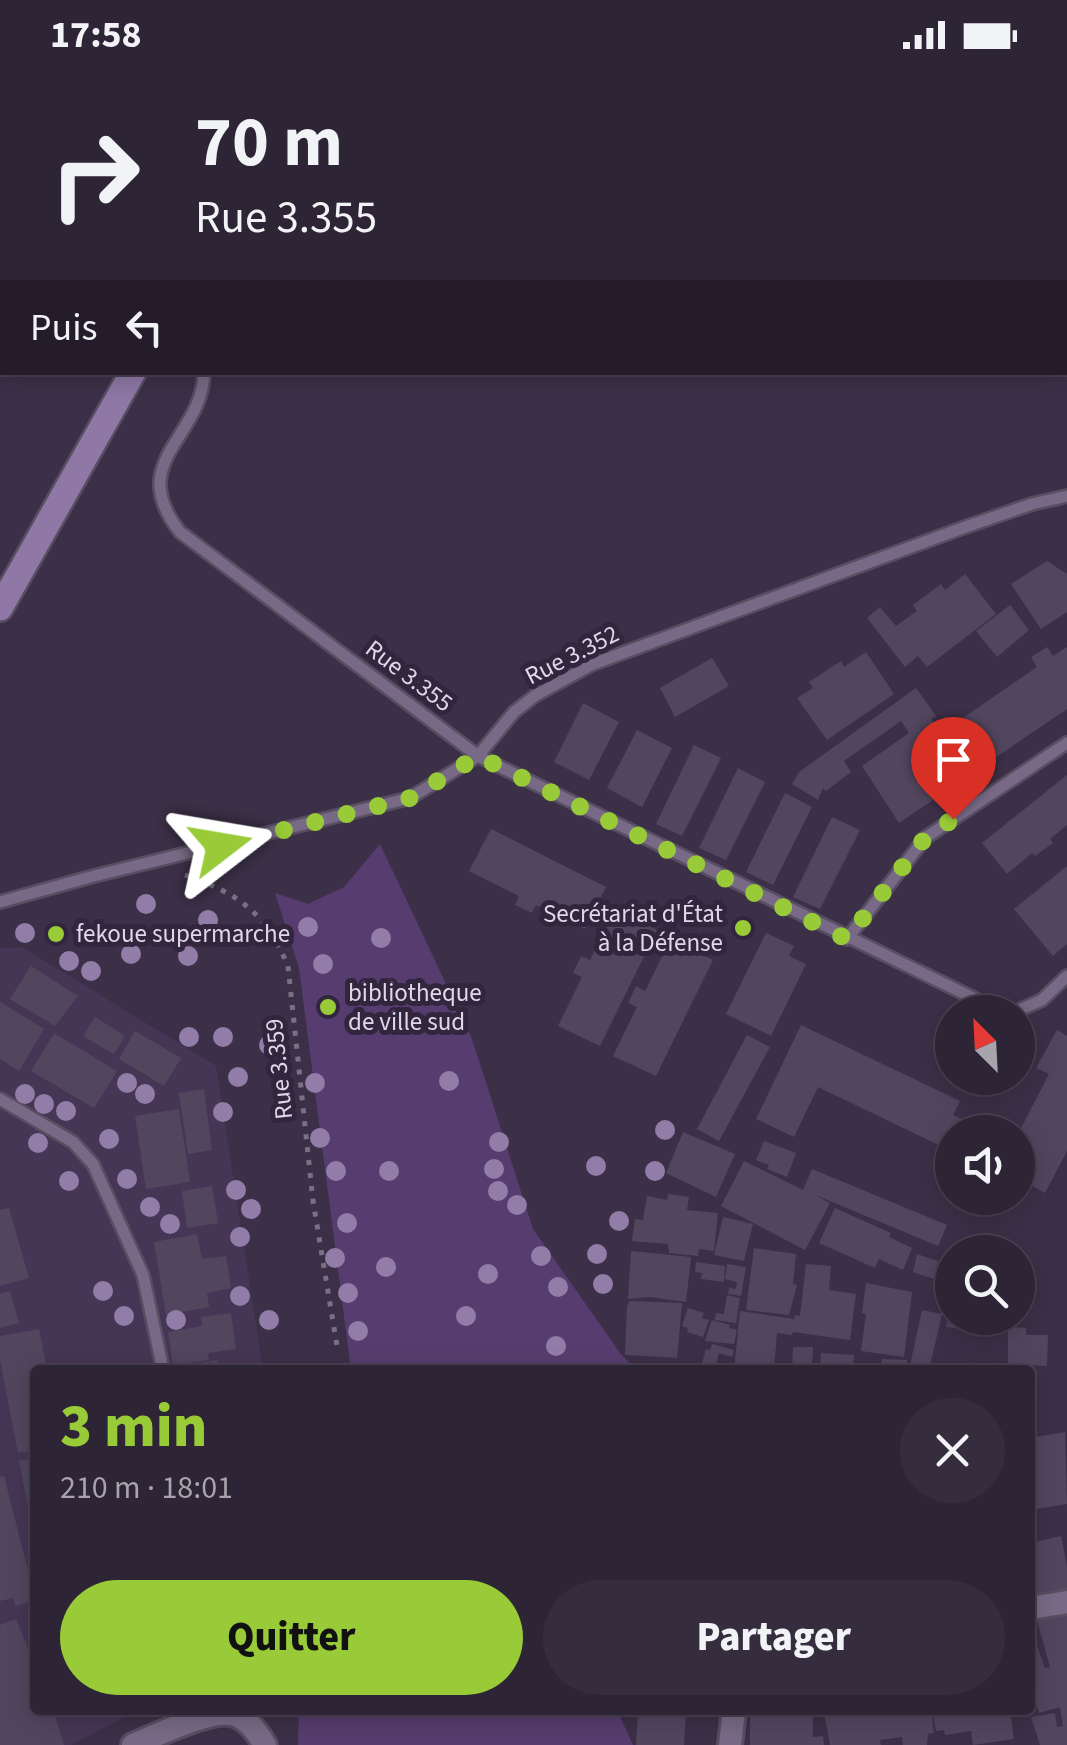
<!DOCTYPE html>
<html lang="fr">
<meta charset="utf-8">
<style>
:root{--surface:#2d2436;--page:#352c3e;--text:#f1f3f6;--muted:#a7a4ad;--line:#484151;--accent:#98cb37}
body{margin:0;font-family:"Source Sans 3",sans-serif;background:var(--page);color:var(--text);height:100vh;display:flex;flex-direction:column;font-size:38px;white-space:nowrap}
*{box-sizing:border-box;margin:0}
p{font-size:32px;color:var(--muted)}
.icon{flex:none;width:55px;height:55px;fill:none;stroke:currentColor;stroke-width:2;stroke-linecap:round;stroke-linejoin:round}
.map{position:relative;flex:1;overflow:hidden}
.details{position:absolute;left:30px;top:1295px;width:1005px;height:350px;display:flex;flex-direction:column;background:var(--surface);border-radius:10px;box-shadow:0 5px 25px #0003,0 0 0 2px var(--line)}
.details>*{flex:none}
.banner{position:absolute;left:0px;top:0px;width:1068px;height:305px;box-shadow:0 5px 25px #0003,0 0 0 2px var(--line);background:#2d2436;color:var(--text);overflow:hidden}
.needle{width:65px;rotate:336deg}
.buttons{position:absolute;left:935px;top:925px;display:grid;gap:20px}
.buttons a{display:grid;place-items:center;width:100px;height:100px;border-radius:50%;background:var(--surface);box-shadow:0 5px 25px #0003,0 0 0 2px var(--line);font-size:50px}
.pin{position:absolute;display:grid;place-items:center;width:85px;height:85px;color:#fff;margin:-102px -42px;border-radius:50% 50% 50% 0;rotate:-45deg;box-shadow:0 0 10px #0007}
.pin .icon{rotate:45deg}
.me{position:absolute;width:110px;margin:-55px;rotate:76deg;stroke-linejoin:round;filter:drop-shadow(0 0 8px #0008)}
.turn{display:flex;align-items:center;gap:35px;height:210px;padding:0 30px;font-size:45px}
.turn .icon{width:130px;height:130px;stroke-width:2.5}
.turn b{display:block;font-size:70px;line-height:85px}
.then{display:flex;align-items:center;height:95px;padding:0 30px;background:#0003;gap:20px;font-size:38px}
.round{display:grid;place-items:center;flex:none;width:105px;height:105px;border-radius:52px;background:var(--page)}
.overview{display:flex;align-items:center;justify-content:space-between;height:170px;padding:0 30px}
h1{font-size:60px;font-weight:800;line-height:75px;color:var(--accent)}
.primary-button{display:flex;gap:20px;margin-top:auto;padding:20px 30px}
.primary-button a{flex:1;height:115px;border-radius:60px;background:var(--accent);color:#111;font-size:40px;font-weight:800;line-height:115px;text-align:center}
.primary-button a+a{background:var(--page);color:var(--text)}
.status{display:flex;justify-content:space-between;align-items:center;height:70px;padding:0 50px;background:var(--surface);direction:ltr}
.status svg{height:28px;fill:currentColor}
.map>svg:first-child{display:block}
.built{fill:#463655}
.green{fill:#573d6f}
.building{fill:#52465f}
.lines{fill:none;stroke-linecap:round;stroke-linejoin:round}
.lane-casing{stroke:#584e62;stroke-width:16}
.street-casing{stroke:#584e62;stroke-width:28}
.secondary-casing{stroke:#584e62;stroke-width:30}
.path{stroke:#7a7084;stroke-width:5;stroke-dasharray:5 8;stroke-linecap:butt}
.lane{stroke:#786a86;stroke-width:11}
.street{stroke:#786a86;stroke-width:22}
.secondary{stroke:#8f78a6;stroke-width:25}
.tree{fill:#927ca8}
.route{stroke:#98cb37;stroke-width:18;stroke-dasharray:0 32.4}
.poi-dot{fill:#98cb37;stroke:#32263e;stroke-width:4}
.labels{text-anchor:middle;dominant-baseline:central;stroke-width:10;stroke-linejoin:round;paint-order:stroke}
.street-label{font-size:25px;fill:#dfd8e7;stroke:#32263e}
.poi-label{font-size:25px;fill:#dfd8e7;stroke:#32263e;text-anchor:start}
</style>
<div class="status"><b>17:58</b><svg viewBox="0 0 49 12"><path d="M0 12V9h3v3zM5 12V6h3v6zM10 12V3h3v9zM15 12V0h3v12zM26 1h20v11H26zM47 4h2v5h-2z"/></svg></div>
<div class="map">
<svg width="1067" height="1675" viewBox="0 0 1067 1675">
<rect width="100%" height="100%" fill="#3c3048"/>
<!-- built -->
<path class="built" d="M 22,877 L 216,996 L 263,1300 L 35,1300 L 35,1640 L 138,1640 L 71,1675 L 0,1675 L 0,878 Z"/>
<!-- green -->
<path class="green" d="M 380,774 L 472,969 L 533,1159 L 620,1283 L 636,1300 L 351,1300 L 299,898 L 275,823 L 308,834 L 344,817 Z
M 299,1640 L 617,1640 L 633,1675 L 298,1675 Z"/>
<!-- building -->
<path class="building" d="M 1047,491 L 1067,504 L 1067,542 L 1041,559 L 1011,514 Z
M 965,504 L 996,544 L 927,597 L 918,586 L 905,597 L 867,548 L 880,537 L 896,556 L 917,541 L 913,535 L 941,514 L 945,520 Z
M 1010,535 L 1029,560 L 997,587 L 976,561 Z
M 1047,577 L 1053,586 L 1067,577 L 1067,639 L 899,753 L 862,696 L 909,663 L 901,651 L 844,691 L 851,702 L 826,721 L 823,718 L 818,730 L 792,714 L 799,702 L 916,618 L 936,646 L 931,649 L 941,663 L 1037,597 L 1031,587 Z
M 866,582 L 894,624 L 827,670 L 797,628 L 813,618 L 809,612 L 841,591 L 844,597 Z
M 712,588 L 729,616 L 675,647 L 660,618 Z
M 583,633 L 619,652 L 589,710 L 554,692 Z
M 637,660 L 672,678 L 642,737 L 607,718 Z
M 694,675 L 721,688 L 682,766 L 656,754 Z
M 738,698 L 765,712 L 726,790 L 699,778 Z
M 1067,705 L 1067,755 L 1050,769 L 1053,773 L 1035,786 L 1032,783 L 1007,804 L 982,773 Z
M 785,723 L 812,737 L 773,815 L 746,802 Z
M 832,747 L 860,760 L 820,839 L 793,827 Z
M 491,759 L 606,817 L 585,859 L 536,835 L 532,843 L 515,835 L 519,826 L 469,801 Z
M 1067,796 L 1067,874 L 1053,886 L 1014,839 Z
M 615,840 L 657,860 L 600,976 L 558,956 L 582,907 L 573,903 L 581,886 L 590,890 Z
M 766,863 L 794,876 L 789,886 L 806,894 L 771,966 L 726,944 Z
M 670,870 L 713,890 L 656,1006 L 613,986 L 637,937 L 628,933 L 636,916 L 645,921 Z
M 31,896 L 78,926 L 55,956 L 10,929 Z
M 0,932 L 44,959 L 19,1001 L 0,989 Z
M 95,947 L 125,966 L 114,984 L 83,966 Z
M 801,955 L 960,1031 L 953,1045 L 962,1049 L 947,1079 L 818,1017 L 794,1067 L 756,1049 Z
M 1057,960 L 1067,966 L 1067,1081 L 1045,1123 L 1018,1108 L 1018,1064 L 1049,1004 L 1036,998 Z
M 135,961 L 181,988 L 164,1016 L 119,989 Z
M 54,963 L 117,1001 L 94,1038 L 31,1001 Z
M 747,965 L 770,977 L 719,1071 L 697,1059 Z
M 204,1019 L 212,1080 L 188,1084 L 179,1023 Z
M 179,1039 L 190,1112 L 146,1119 L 135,1046 Z
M 683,1062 L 735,1084 L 716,1127 L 666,1103 Z
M 764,1071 L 796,1083 L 787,1107 L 767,1099 L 769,1095 L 756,1090 Z
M 744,1091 L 803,1120 L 812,1099 L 947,1155 L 938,1176 L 813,1124 L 830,1133 L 805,1180 L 721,1136 Z
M 212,1116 L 218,1153 L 187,1158 L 182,1121 Z
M 668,1124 L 689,1127 L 687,1140 L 718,1143 L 714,1181 L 699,1179 L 698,1186 L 669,1183 L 668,1174 L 632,1171 L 635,1149 L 643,1150 L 647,1126 L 667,1130 Z
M 9,1138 L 29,1208 L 0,1216 L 0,1140 Z
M 835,1138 L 891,1163 L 889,1167 L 912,1178 L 903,1200 L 879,1189 L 875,1198 L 819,1173 Z
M 723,1147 L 753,1154 L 744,1191 L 714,1185 Z
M 197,1164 L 202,1189 L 226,1186 L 231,1218 L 207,1223 L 209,1237 L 166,1245 L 154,1172 Z
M 754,1178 L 796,1184 L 793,1214 L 797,1215 L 789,1245 L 746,1240 Z
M 631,1181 L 691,1187 L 686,1232 L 649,1227 L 628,1229 Z
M 917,1184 L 952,1196 L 952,1215 L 913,1202 Z
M 696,1192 L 725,1196 L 724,1212 L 701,1209 L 702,1203 L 695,1202 Z
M 727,1194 L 746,1197 L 741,1226 L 728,1224 L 729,1218 L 736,1219 L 737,1212 L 725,1209 Z
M 806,1194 L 831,1196 L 829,1220 L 856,1224 L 850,1270 L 793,1262 L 792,1265 L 777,1263 L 774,1300 L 734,1300 L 740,1241 L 794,1249 L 795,1245 L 800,1246 Z
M 866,1213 L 912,1222 L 904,1287 L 861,1281 L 866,1244 L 862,1243 Z
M 10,1221 L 19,1253 L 0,1258 L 0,1224 Z
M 727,1225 L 740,1228 L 736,1253 L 715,1250 L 716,1243 L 724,1244 Z
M 630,1231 L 682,1233 L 677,1288 L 625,1285 L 627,1236 Z
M 951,1232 L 952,1248 L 973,1248 L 971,1260 L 946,1257 Z
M 688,1238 L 704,1243 L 702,1248 L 709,1250 L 703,1267 L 687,1262 L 688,1258 L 682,1256 Z
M 922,1240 L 942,1244 L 929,1300 L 909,1300 Z
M 231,1243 L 236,1279 L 208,1283 L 209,1290 L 173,1295 L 168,1262 L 202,1256 L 201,1247 Z
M 712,1250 L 730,1255 L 729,1258 L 737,1260 L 734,1274 L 705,1271 Z
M 1008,1257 L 1026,1258 L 1026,1265 L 1048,1265 L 1047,1296 L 1008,1294 Z
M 39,1259 L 47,1300 L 35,1300 L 35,1380 L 18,1383 L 0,1290 L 0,1266 Z
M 712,1274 L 734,1280 L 732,1287 L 719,1283 L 716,1296 L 702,1293 L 706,1279 L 710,1280 Z
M 793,1277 L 813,1277 L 812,1300 L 792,1300 Z
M 821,1283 L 854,1285 L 853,1300 L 820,1300 Z
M 882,1289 L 907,1290 L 907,1300 L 881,1300 Z
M 217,1290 L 218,1300 L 174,1300 L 174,1297 Z
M 1065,1362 L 1067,1434 L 1030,1440 L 1030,1368 Z
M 35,1388 L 35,1462 L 33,1462 L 19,1391 Z
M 4,1406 L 35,1528 L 35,1531 L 15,1536 L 13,1528 L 0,1531 L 0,1407 Z
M 1061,1466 L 1067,1496 L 1067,1529 L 1030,1537 L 1030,1473 Z
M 1067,1543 L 1067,1675 L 1040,1675 L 1031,1647 L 1055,1643 L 1057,1657 L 1063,1656 L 1060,1637 L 1039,1643 L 1037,1635 L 1030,1637 L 1030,1556 L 1045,1598 L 1050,1597 L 1037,1551 Z
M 16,1549 L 35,1596 L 35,1640 L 53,1640 L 64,1675 L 0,1675 L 0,1555 Z
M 638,1640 L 686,1640 L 684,1675 L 636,1675 Z
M 750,1640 L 813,1640 L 813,1667 L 823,1666 L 824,1675 L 750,1675 Z
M 857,1640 L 931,1640 L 934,1663 L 928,1664 L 927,1675 L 903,1675 L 902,1667 L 880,1670 L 881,1675 L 830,1675 L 825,1647 Z
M 932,1640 L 943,1640 L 944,1645 L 968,1640 L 1010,1640 L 1014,1669 L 973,1675 L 971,1661 L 945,1665 L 944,1660 L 936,1661 Z"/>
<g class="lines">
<!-- lane casing -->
<g class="lane-casing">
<path id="lane" d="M 0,289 L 2,288
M 204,302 C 203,368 124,391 180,462 L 478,686 L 1002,942
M 0,832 L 94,806 L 410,728 L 478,686 L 514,642 L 536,625 L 593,594 L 968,456 L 1032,434 L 1067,426
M 847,869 L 925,768 L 1067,673
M 1015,942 L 1042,930 L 1067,906
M 0,1029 L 73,1072 L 93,1094 L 143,1205 L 163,1300"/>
</g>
<!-- street casing -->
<g class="street-casing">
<path id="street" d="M 0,236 L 2,236
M 1030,1538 L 1067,1532
M 133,1675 C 155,1666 208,1640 231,1644 C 247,1647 257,1662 265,1675
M 730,1675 L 734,1640"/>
</g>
<!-- secondary casing -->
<g class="secondary-casing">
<path id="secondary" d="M 290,2 L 292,0
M 0,538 L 133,302"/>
</g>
<!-- path -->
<path class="path" d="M 185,805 C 239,824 265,842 288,896 L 313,1131 L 338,1282"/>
<!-- lane -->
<use href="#lane" class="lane"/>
<!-- street -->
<use href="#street" class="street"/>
<!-- secondary -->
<use href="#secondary" class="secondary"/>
</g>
<!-- trees -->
<g class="tree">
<circle cx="146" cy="834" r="10"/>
<circle cx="208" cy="850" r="10"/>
<circle cx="308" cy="857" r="10"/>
<circle cx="25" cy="863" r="10"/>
<circle cx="381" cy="868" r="10"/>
<circle cx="131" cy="884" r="10"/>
<circle cx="188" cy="886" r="10"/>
<circle cx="69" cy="891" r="10"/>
<circle cx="323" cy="894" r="10"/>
<circle cx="91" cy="901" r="10"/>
<circle cx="367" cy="925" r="10"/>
<circle cx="189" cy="967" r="10"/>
<circle cx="223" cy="967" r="10"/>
<circle cx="269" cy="975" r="10"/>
<circle cx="238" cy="1007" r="10"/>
<circle cx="449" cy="1011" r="10"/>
<circle cx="127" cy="1013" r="10"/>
<circle cx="315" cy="1013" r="10"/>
<circle cx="25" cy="1024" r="10"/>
<circle cx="145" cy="1024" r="10"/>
<circle cx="44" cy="1034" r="10"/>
<circle cx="66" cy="1041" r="10"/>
<circle cx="223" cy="1042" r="10"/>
<circle cx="665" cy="1060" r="10"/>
<circle cx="320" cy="1068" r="10"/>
<circle cx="109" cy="1069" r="10"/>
<circle cx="499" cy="1072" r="10"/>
<circle cx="38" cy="1073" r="10"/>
<circle cx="596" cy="1096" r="10"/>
<circle cx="494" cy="1099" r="10"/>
<circle cx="336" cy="1101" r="10"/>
<circle cx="389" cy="1101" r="10"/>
<circle cx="655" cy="1101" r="10"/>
<circle cx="127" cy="1109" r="10"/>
<circle cx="69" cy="1111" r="10"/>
<circle cx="236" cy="1120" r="10"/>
<circle cx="498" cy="1121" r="10"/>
<circle cx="517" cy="1135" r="10"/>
<circle cx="150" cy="1137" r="10"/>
<circle cx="251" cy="1139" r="10"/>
<circle cx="619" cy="1151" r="10"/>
<circle cx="347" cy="1153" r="10"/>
<circle cx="170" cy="1154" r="10"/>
<circle cx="240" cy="1167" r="10"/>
<circle cx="597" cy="1184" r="10"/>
<circle cx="541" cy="1186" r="10"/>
<circle cx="335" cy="1188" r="10"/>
<circle cx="386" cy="1197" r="10"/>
<circle cx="488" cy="1204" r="10"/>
<circle cx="603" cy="1214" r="10"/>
<circle cx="558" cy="1217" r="10"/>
<circle cx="103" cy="1221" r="10"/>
<circle cx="348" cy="1223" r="10"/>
<circle cx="240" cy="1226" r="10"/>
<circle cx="124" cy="1246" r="10"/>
<circle cx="466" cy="1246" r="10"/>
<circle cx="176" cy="1250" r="10"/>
<circle cx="269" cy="1250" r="10"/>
<circle cx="358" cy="1261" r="10"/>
<circle cx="556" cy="1276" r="10"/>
</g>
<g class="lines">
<!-- route -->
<path class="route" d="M 221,776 L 410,728 L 478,686 L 847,869 L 925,768 L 953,749"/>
</g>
<!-- markers -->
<g class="poi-dot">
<circle cx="743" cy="858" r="10"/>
<circle cx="56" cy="864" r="10"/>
<circle cx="328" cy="937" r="10"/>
</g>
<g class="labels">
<!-- street labels -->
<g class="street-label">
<text transform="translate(572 585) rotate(-27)">Rue 3.352</text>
<text transform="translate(409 606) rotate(37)">Rue 3.355</text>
<text transform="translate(279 999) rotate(-96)">Rue 3.359</text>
</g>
<!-- poi labels -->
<g class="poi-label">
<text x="723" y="844" text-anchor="end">Secrétariat d'État<tspan x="723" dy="29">à la Défense</tspan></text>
<text x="76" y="864">fekoue supermarche</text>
<text x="348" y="923">bibliotheque<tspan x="348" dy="29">de ville sud</tspan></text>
</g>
</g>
</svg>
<div class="buttons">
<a><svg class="needle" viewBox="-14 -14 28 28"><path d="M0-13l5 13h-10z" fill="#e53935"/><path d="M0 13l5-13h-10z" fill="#a7a4ad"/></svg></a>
<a><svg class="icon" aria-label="sound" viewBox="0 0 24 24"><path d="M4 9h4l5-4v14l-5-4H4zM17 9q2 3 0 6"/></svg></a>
<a><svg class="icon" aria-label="search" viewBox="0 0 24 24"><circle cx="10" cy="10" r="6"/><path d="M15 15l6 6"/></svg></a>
</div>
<div class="pin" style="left:953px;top:749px;background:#d93025"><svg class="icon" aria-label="arrive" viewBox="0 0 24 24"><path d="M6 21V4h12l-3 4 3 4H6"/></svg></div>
<svg class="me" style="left:221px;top:776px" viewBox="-20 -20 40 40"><path d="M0-17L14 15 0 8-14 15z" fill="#98cb37" stroke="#fff" stroke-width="4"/></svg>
<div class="banner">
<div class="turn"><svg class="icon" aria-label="right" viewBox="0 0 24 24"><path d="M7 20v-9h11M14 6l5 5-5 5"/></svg><div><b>70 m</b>Rue 3.355</div></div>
<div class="then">Puis<svg class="icon" aria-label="left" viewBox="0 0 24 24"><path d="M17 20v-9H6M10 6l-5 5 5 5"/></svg></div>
</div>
<section class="details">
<div class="overview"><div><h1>3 min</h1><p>210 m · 18:01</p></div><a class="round"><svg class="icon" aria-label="close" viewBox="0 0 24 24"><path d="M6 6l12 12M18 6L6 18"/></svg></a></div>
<div class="primary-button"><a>Quitter</a><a>Partager</a></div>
</section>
</div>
